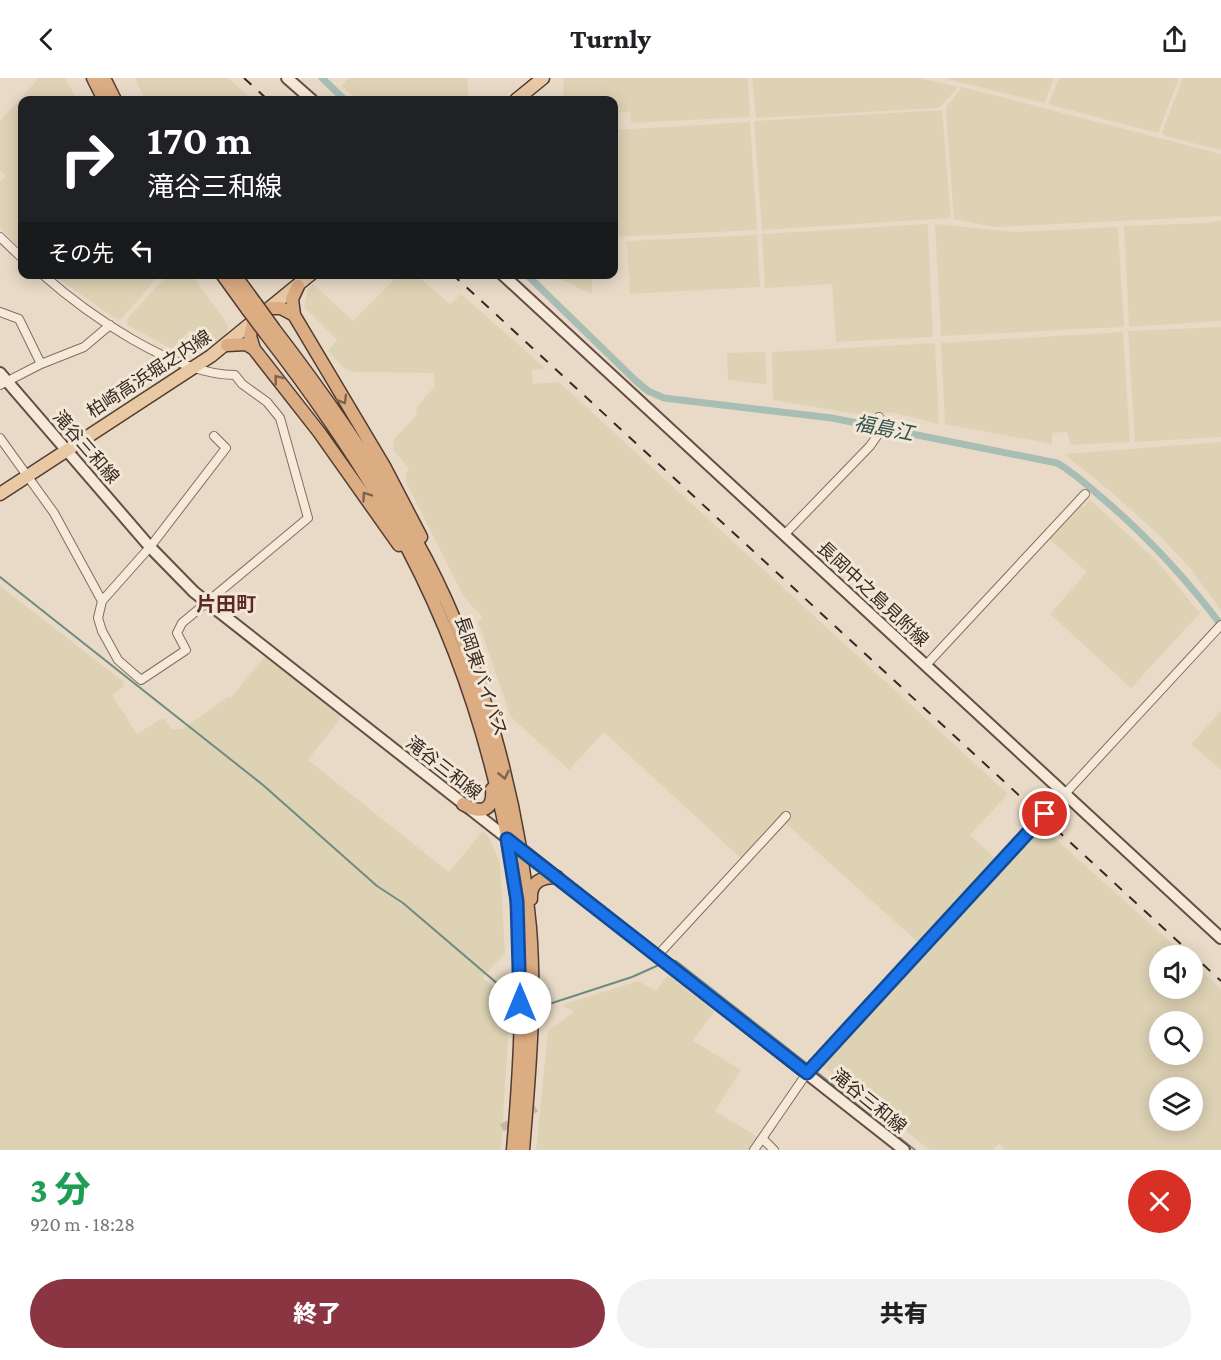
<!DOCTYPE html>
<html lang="ja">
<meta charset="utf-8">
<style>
:root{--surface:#fff;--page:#f2f2f2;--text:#202124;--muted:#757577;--accent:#8b3542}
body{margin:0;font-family:"Crimson Pro","Noto Sans JP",serif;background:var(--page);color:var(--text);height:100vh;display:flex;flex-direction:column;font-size:22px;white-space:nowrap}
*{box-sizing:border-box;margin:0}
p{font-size:20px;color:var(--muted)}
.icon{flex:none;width:33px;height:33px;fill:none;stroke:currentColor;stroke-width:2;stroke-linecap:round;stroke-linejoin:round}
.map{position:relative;height:1072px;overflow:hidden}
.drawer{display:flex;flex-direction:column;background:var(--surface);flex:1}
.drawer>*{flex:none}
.banner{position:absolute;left:18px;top:18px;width:600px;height:183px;border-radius:12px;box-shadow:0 3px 15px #0003;background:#202124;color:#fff;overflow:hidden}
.controls{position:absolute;left:1149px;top:867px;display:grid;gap:12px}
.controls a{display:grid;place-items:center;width:54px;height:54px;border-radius:50%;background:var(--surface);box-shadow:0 3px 15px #0003;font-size:30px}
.pin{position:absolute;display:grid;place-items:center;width:51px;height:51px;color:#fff;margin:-26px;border:3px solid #fff;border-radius:50%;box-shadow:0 2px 6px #0007}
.me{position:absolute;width:66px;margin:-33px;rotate:0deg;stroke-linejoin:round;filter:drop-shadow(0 0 4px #0008)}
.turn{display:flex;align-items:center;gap:21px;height:126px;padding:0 30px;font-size:27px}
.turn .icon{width:78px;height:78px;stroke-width:2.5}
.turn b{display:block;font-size:42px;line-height:51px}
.then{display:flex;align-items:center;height:57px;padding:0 30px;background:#0003;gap:12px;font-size:22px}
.round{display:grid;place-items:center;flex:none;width:63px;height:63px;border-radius:32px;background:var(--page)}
.summary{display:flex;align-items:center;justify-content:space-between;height:102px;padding:0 30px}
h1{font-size:36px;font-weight:800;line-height:45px;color:#1e9e55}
.button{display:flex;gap:12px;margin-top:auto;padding:12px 30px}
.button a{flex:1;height:69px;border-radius:36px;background:var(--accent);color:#fff;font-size:24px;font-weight:800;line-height:69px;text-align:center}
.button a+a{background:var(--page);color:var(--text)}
header{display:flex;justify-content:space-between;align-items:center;height:78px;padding:0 30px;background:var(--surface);font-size:27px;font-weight:800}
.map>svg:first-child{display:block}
.farmland{fill:#ded2b5;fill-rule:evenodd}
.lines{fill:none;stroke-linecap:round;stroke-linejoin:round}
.stream{stroke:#6f8b80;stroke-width:2}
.canal{stroke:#a8beb4;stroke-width:7}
.minor-tunnel{stroke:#c5b6a6;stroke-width:8;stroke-dasharray:8 4;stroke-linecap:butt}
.minor-casing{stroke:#836d5e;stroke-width:10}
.secondary-casing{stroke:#654e42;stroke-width:14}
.primary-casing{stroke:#523c32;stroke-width:15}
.trunk-casing{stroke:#523c32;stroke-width:15}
.minor{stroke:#f5e9da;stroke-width:8}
.secondary{stroke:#f5e9da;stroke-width:10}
.primary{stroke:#e8c9a4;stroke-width:12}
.trunk{stroke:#dcac83;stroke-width:12}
.rail{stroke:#352821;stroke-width:2;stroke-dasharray:10 10;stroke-linecap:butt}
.trunk-bridge-casing{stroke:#523c32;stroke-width:15;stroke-linecap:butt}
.trunk-bridge{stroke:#dcac83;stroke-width:12}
.oneway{stroke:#80634d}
.route-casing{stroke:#114b97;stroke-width:15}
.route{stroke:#1a73e8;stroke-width:10}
.labels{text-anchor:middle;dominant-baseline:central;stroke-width:6;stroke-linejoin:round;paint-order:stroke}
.street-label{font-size:18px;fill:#352821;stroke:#f2e6d6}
.water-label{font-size:20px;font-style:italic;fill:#31534c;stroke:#f2e6d6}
.neighbourhood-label{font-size:20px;font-weight:bold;fill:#5d2925;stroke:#f2e6d6}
</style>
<header><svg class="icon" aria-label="back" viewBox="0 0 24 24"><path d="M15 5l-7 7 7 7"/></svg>Turnly<svg class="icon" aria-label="share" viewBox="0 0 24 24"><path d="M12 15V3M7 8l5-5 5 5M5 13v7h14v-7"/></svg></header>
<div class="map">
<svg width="1221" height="1072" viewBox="0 0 1221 1072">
<rect width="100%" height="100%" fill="#e9dac7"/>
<!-- farmland -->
<path class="farmland" d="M 39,0 L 65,0 L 77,22 L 22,22 L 22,172 L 0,150 L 0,104 L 6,98 L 0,93 L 0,43 Z
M 135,0 L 228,0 L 253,22 L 145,22 Z
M 348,0 L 467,0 L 469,22 L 358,22 L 342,8 Z
M 563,0 L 748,0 L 750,39 L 631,45 L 630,33 L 619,35 L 619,47 L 614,47 L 614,22 L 564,22 Z
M 752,0 L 920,0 L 958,9 L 939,30 L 756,40 Z
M 944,0 L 1054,0 L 1044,25 Z
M 1059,0 L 1179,0 L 1158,55 L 1051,27 L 1049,25 Z
M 1183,0 L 1221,0 L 1221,72 L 1165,58 L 1162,54 Z
M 962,9 L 1221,76 L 1221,138 L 993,149 L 954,141 L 946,34 L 947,28 Z
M 942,32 L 951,140 L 762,152 L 754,43 Z
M 750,44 L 757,152 L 614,159 L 614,52 Z
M 1221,142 L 1221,243 L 1129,249 L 1124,148 L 1209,145 Z
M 928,146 L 933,259 L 836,264 L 832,206 L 765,210 L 762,156 Z
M 935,146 L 1016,154 L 1118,149 L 1124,249 L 941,258 Z
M 757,157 L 760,209 L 630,216 L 627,163 Z
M 191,196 L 228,247 L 226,258 L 220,263 L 210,271 L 190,252 L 172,271 L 127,247 L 128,240 L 167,197 Z
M 53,197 L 160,197 L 119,243 Z
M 399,197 L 416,197 L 450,226 L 461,216 L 546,291 L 532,292 L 533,306 L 559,304 L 1008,716 L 970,757 L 997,782 L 920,866 L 784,744 L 746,785 L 604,654 L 569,692 L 511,639 L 478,544 L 482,539 L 464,519 L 406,404 L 406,396 L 409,391 L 393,372 L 394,361 L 416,338 L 417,329 L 435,308 L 433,295 L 353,294 L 345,291 L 328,273 L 337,262 L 304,229 L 308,211 L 313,206 L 353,243 Z
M 554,197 L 592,197 L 592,215 L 590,216 Z
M 1221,249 L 1221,359 L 1135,364 L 1128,253 Z
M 1123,254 L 1130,364 L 1071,367 L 1067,354 L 1052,355 L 1052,366 L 945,346 L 941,265 Z
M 935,265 L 939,346 L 891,334 L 869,338 L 773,322 L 772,274 Z
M 765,274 L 767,306 L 728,302 L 727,275 Z
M 1221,364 L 1221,532 L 1190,490 L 1157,455 L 1110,413 L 1064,376 Z
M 1090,422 L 1156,482 L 1200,535 L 1131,610 L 1050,536 L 1087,494 L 1048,460 L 1080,426 L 1084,429 Z
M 0,508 L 124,604 L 123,609 L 112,617 L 137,656 L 161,641 L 165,641 L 172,651 L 182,651 L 228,619 L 231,620 L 265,578 L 342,638 L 308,682 L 449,794 L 483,753 L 489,759 L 500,786 L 505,876 L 482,899 L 496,911 L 487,919 L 495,926 L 510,928 L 501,1072 L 0,1072 Z
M 1221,633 L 1221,692 L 1191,666 Z
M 1042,749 L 1185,877 L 1160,878 L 1160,910 L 1192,910 L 1193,885 L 1221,911 L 1221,1072 L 1005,1072 L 999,1066 L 993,1072 L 930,1072 L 820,986 ZM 1160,944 L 1192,944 L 1192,976 L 1160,976 ZM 1160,1010 L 1192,1010 L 1192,1042 L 1160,1042 Z
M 668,897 L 714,933 L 693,963 L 741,992 L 715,1033 L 758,1059 L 748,1072 L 536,1072 L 548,953 L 574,934 L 562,927 L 638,903 L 656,913 Z"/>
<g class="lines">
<!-- stream -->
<path class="stream" d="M 0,499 L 263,707 L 377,808 L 403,825 L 513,919
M 669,882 L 676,883 L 810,988
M 543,928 L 632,899 L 661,886
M 814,992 L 915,1072"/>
<!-- canal -->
<path class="canal" d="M 322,0 L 345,22
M 526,196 L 635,302 L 648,313 L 664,320 L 832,340 L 1057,385 C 1073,394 1087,407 1101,419 C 1147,458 1185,499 1221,547"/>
<!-- minor-tunnel -->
<path class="minor-tunnel" d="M 502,1050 L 536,1030"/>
<!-- minor casing -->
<g class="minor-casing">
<path id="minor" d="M 0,159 L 22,180
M 42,196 C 87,236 174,297 235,297 L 242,306 L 267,324 L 280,340 L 308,440 L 182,545 L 177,555 L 186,572 L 141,602 L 118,582 L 102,553 L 98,540 L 102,523 L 150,469 L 226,370 L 214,358
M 0,234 L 19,241 L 41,286
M 0,307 L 41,286 L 84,269 L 110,247
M 0,360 L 54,435 L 102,523
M 784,457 L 870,368 L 877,358 L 879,339
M 926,587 L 1085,416
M 657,878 L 786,738
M 763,1061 L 774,1072
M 754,1072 L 807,995 L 1221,547"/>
</g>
<!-- secondary casing -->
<g class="secondary-casing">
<path id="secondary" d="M 287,0 L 312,22
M 502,196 L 1221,860
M 0,295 L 150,469 L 194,514 L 904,1072"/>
</g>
<!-- primary casing -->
<g class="primary-casing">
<path id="primary" d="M 516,22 L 543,0
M 0,416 L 211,278 L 311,196"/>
</g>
<!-- trunk casing -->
<g class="trunk-casing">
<path id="trunk" d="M 93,0 L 104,22
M 104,0 L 115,22
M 222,196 L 248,232
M 234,196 L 256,226
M 298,208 L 292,221 L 294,237 L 384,388 L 421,459
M 271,230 L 281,230 L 294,237
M 253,245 L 250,258 L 254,271 L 319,354 L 399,467
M 274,251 C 330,324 383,400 426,481 C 483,590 520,728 530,850 C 536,924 529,999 523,1072
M 266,256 C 379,402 456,534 498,716 C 506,752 514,787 517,823 C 525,906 520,990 513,1072
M 227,267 L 246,266 L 254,271
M 463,726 C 480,736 494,734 492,711
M 531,821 C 530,804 541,799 557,799"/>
</g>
<!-- minor -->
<use href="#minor" class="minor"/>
<!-- secondary -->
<use href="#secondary" class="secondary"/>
<!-- primary -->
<use href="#primary" class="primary"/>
<!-- trunk -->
<use href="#trunk" class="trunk"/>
<!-- rail -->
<path class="rail" d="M 244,0 L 268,22
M 452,196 L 1221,903"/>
<!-- trunk-bridge casing -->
<g class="trunk-bridge-casing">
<path id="trunk-bridge" d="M 256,226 L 274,251
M 248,232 L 266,256"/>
</g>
<!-- trunk-bridge -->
<use href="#trunk-bridge" class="trunk-bridge"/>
</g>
<!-- one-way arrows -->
<defs><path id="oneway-chevron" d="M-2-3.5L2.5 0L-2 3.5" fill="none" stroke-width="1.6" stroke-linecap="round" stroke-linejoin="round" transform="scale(1.5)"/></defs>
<g class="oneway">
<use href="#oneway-chevron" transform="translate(278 301) rotate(-128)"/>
<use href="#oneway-chevron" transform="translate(343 322) rotate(59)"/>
<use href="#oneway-chevron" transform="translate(366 418) rotate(-125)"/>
<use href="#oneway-chevron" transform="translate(504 697) rotate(77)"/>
</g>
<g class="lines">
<!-- route casing -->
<g class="route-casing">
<path id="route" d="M 520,925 L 517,823 L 507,761 L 807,995 L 1045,736"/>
</g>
<!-- route -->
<use href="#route" class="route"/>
</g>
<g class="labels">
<!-- street labels -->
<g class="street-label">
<text transform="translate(149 296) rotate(-33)">柏崎高浜堀之内線</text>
<text transform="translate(86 369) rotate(49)">滝谷三和線</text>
<text transform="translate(873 516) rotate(43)">長岡中之島見附線</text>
<text transform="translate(481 598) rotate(71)">長岡東バイパス</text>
<text transform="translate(444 690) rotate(38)">滝谷三和線</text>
<text transform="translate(869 1023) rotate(39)">滝谷三和線</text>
</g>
<!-- water labels -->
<g class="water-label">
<text transform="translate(884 350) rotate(11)">福島江</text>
</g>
<!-- neighbourhood labels -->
<g class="neighbourhood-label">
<text x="226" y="526">片田町</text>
</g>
</g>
</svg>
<div class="controls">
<a><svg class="icon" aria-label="sound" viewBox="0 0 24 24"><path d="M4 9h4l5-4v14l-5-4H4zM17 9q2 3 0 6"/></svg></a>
<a><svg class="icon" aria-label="search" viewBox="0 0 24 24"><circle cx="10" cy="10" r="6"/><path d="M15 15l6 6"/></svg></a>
<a><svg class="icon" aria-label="layers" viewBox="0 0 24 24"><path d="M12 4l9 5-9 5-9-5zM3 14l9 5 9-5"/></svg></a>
</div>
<div class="pin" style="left:1045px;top:736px;background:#d93025"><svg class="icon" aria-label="arrive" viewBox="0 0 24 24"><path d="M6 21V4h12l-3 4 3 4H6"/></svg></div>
<svg class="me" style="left:520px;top:925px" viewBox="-20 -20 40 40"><circle r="19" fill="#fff"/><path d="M0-13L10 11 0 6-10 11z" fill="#1a73e8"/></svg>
<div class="banner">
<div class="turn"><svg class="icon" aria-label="right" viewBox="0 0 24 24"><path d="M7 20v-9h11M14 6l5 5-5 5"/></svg><div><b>170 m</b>滝谷三和線</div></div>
<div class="then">その先<svg class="icon" aria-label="left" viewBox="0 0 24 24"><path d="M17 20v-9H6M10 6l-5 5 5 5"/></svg></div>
</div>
</div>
<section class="drawer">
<div class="summary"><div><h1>3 分</h1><p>920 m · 18:28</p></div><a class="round" style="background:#d93025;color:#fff"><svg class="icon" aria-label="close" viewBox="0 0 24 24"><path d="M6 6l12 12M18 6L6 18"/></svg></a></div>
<div class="button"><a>終了</a><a>共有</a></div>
</section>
